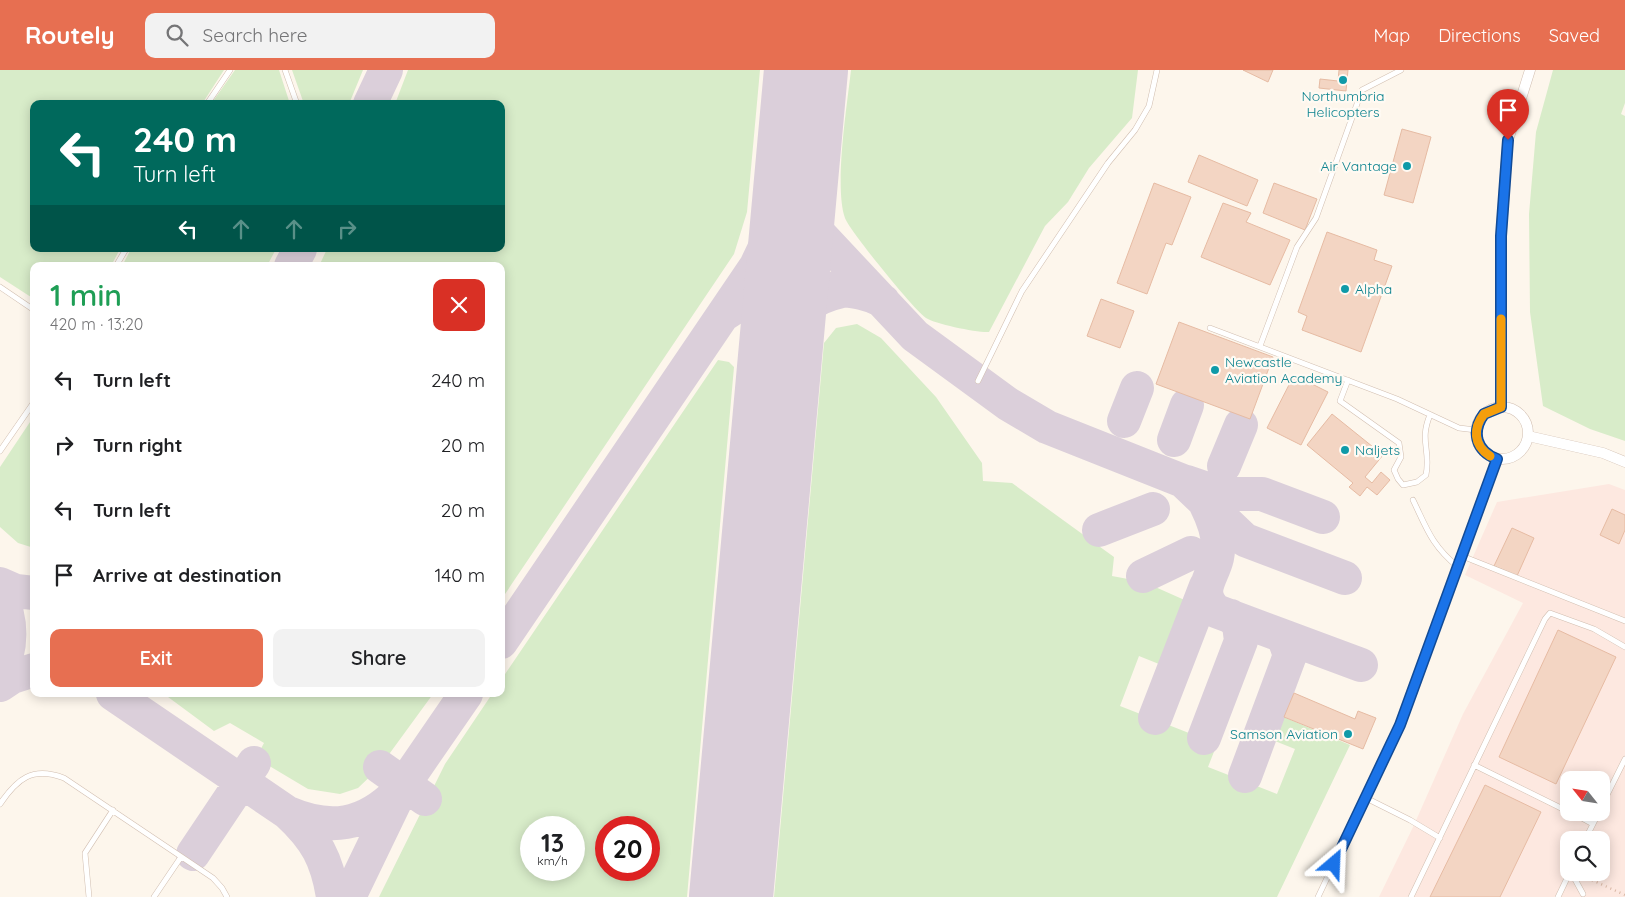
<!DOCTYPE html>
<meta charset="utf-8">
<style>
:root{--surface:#fff;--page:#f2f2f2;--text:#202124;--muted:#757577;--accent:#e76f51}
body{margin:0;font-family:Quicksand,sans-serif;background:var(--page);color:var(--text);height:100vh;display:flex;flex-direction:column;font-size:19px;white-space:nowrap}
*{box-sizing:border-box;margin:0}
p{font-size:16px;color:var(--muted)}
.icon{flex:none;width:28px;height:28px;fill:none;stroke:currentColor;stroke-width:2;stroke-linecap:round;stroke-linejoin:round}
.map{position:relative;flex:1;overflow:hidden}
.details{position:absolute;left:30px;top:192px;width:475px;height:435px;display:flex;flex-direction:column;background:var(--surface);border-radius:10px;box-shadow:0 2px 12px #0003}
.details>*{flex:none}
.guide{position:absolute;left:30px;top:30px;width:475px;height:152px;border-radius:10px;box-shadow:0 2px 12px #0003;background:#00695c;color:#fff;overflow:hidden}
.needle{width:32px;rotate:300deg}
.tools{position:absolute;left:1560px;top:701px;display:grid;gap:10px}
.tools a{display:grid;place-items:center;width:50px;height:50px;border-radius:10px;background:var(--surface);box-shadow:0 2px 12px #0003;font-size:25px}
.speed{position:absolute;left:520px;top:746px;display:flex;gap:10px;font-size:25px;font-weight:700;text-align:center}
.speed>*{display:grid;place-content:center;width:65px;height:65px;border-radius:50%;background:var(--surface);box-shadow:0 2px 12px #0003;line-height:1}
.speed small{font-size:12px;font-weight:400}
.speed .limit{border:8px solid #d22;background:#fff;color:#111}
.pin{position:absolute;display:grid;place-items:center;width:42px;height:42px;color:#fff;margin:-51px -21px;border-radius:50% 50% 50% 0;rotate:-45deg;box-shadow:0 0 5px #0007}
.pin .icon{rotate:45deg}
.me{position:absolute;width:55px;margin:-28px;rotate:26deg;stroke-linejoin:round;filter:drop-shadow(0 0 4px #0008)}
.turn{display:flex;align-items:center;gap:18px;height:105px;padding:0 20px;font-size:22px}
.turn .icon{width:65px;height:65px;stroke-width:2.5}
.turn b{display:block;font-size:35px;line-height:42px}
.lanes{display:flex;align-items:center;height:48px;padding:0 20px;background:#0003;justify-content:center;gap:25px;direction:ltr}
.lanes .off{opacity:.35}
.round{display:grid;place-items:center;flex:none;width:52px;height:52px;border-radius:10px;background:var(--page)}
.headline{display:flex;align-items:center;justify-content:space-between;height:85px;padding:0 20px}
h1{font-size:30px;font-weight:600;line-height:38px;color:#1e9e55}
.action{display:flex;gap:10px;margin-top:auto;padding:10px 20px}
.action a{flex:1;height:58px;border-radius:10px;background:var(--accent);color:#fff;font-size:20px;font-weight:600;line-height:58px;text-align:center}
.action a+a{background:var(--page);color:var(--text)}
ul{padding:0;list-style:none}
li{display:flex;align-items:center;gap:15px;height:65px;padding:0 20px}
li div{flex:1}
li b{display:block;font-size:19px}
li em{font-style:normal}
header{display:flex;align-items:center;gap:30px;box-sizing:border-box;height:70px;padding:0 25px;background:var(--accent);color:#fff}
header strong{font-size:24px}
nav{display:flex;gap:28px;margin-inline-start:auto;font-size:18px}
.search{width:350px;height:45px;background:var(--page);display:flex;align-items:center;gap:12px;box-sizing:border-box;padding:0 18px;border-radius:10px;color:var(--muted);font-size:19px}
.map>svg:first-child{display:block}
.commercial{fill:#fde8e0;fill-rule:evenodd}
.green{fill:#d8ecc9;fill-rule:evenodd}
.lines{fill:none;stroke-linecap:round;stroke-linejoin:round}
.taxiway{stroke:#dbcfda;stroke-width:34}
.runway{stroke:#dbcfda;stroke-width:84}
.building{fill:#f3d5c3;stroke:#e6bba3}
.service-casing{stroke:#d1beb0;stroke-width:6}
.minor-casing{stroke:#d1beb0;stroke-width:11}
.path{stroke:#d9b8a5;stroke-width:2.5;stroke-dasharray:1 4;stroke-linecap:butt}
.service{stroke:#fff;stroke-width:5}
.minor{stroke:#fff;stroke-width:10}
.route-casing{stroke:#114b97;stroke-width:12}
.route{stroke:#1a73e8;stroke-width:9}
.slow{stroke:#f59e0b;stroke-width:9}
.culture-dot{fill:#0f9aa8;stroke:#fffaf3;stroke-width:2}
.labels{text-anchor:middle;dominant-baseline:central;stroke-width:4.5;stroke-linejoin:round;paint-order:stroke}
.culture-label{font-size:14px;fill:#0d838f;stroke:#fffaf3;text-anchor:start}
</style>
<header>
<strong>Routely</strong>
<div class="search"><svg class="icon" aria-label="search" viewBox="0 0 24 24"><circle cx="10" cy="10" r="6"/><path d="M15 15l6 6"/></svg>Search here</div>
<nav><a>Map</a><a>Directions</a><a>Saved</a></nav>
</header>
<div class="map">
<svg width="1625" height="827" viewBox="0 0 1625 827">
<rect width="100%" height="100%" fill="#fdf6ec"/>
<!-- commercial -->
<path class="commercial" d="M 1609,414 L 1625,420 L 1625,827 L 1379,827 L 1414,755 L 1463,644 L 1523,533 L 1465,505 L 1497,432 ZM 1569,710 L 1601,710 L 1601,742 L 1569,742 ZM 1569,770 L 1601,770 L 1601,802 L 1569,802 Z"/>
<!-- green -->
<path class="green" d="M 0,0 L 224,0 L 202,34 L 34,34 L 34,179 L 120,179 L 111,196 L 34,196 L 34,229 L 0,207 Z
M 235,0 L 279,0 L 290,34 L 211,34 Z
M 292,0 L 363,0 L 349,34 L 304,34 Z
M 408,0 L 760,0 L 747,142 L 734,184 L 501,530 L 501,196 L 319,196 L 327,179 L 501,179 L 501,34 L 395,34 Z
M 851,0 L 1138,0 L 1132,48 L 1089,98 L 1068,132 L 1045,156 L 989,262 C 978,263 935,254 926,248 C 915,241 849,160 845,148 C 834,117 847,36 851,0 Z
M 1553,0 L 1625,0 L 1625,33 L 1621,44 L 1625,46 L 1625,371 L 1590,359 L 1543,336 L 1530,242 L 1529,144 L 1536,62 Z
M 131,179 L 276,179 L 267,196 L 122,196 Z
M 857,254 L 881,268 L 936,327 L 982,393 L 983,411 L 1012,413 L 1114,487 L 1112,506 L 1144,512 L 1189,532 L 1164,596 L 1139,586 L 1120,636 L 1217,674 L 1208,697 L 1277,724 L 1295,679 L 1270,669 L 1279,645 L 1350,675 L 1277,827 L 774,827 L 824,273 L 836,258 Z
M 718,290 L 729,292 L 734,297 L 687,827 L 379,827 L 445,694 L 492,624 L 501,624 L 501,610 ZM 531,758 L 574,758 L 574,800 L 531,800 ZM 606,758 L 649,758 L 649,800 L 606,800 Z
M 34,346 L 34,478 L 18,473 L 0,457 L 0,397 Z
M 164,624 L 433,624 L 379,698 L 358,718 L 340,724 L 308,719 L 256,688 L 264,673 L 230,653 L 214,661 Z"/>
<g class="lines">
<!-- taxiway -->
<path class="taxiway" d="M 370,34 L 386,0
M 795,130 L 822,167 L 915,266 L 1008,334 L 1047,357 L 1183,411 L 1245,470 L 1345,508
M 291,196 L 300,179
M 723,245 C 759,221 792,215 834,219 C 851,221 867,222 883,231
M 781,277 C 800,244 803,230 842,221
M 1124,351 L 1137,318
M 1174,370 L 1187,335
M 1224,396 L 1241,355
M 1187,412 L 1222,424 L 1262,424 L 1323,447
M 1206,435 C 1214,451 1221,470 1217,488 C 1212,509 1196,521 1216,541 L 1283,566 L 1290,585 L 1245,706
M 1099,460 L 1153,439
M 1143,506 L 1191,483
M 0,514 L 16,521 L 34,523
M 0,526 C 13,550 12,579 0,603
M 1283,566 L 1361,595
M 501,572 L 756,196 L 788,129 L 799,86
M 0,615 L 12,607 L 34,600
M 113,624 L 288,743 C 316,769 327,789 333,827
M 1155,648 L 1206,516
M 1204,668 L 1241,571 L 1239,555 L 1231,546
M 380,697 L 425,729
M 288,743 C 330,761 364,756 397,723
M 193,784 L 254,693
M 349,827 L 402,717 L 466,624"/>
<!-- runway -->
<path class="runway" d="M 731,827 L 806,0"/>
</g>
<!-- building -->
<path class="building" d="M 1243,0 L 1273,0 L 1268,12 Z
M 1339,0 L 1348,0 L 1346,21 L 1319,18 L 1320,9 L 1338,11 Z
M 1402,59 L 1431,67 L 1413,133 L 1384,125 Z
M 1199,85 L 1258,110 L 1247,136 L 1188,112 Z
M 1154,113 L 1191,127 L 1172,175 L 1166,173 L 1147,224 L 1117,213 Z
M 1274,113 L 1317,129 L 1305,160 L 1263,143 Z
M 1223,133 L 1251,143 L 1246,152 L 1290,170 L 1270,215 L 1201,187 Z
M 1327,162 L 1377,180 L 1374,190 L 1392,196 L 1361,282 L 1302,260 L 1307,246 L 1298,242 Z
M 1101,229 L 1134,241 L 1120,278 L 1087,266 Z
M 1179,252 L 1273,287 L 1250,349 L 1156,314 Z
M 1294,305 L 1328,322 L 1301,375 L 1267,358 Z
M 1332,344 L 1383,385 L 1365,407 L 1372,413 L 1381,402 L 1390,410 L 1377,425 L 1367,417 L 1360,426 L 1349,417 L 1353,413 L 1307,375 Z
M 1612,439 L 1625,445 L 1625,460 L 1619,474 L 1600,465 Z
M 1512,458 L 1534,468 L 1517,506 L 1494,496 Z
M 1558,560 L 1616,587 L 1556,714 L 1499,687 Z
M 1294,623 L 1355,649 L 1358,641 L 1376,648 L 1363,679 L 1284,647 Z
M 1485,715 L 1541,742 L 1500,827 L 1430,827 Z"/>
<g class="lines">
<!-- service casing -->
<g class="service-casing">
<path id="service" d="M 285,0 L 297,34
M 207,34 L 230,0
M 116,196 L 126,179
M 0,217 L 34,240
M 1210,258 L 1397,329 L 1459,358 L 1476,360
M 1260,276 L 1297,177 L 1316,148 L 1362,20 L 1401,0
M 1348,310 L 1340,331 L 1399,373 L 1401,387 L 1394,400 L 1398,409 L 1403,415 L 1417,412 L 1426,405 C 1431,380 1419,371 1430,345
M 978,311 L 1022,221 L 1108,93 L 1135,60 L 1149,36 L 1157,0
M 0,381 L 34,332
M 1413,430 C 1427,459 1432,476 1458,497
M 1462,486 L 1625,551
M 1474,695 L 1569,742
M 1366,728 L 1410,750 L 1440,768
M 0,734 C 17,709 32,696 64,708 L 213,808 L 222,818 L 227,827
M 1601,737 L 1625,689
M 1571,742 L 1593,754
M 1585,770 L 1599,742
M 1571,802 L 1583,824
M 89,827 L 85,783 L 113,740
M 154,827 L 181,787
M 1318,827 L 1400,655 L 1497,389
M 1411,827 L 1545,549 L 1550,543 L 1594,559 L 1625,577
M 1558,827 L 1570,802"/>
</g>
<!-- minor casing -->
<g class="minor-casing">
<path id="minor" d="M 1501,337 L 1501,166 L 1508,70 L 1530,0
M1476 363a26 26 0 1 1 52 0a26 26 0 1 1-52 0Z
M 1528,366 L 1603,383 L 1625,392"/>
</g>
<!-- path -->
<path class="path" d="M 1583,806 L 1625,825"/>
<!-- service -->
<use href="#service" class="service"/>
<!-- minor -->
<use href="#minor" class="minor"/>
</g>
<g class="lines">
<!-- route casing -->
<g class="route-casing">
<path id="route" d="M 1334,794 L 1400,655 L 1497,389 C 1476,381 1471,362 1484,344 L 1501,337 L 1501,166 L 1508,70"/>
</g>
<!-- route -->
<use href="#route" class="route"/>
<!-- slow -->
<path class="slow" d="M 1490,386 C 1473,375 1473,358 1484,344 L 1501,337 L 1501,249"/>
</g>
<!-- markers -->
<g class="culture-dot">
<circle cx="1343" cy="10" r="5"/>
<circle cx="1407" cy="96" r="5"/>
<circle cx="1345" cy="219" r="5"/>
<circle cx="1215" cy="300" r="5"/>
<circle cx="1345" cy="380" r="5"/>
<circle cx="1348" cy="664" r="5"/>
</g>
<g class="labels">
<!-- culture labels -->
<g class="culture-label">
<text x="1343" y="26" text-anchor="middle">Northumbria<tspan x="1343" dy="16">Helicopters</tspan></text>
<text x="1397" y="96" text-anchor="end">Air Vantage</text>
<text x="1355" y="219">Alpha</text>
<text x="1225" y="292">Newcastle<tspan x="1225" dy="16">Aviation Academy</tspan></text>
<text x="1355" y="380">Naljets</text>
<text x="1338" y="664" text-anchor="end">Samson Aviation</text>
</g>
</g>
</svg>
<div class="tools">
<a><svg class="needle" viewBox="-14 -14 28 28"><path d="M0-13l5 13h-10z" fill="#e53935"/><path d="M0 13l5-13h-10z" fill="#757577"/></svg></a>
<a><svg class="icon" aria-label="search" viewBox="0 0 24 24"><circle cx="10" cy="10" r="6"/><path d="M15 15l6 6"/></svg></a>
</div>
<div class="speed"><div>13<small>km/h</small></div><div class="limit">20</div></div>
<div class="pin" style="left:1508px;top:70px;background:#d93025"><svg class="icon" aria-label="arrive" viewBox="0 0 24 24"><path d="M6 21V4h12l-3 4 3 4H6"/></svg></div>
<svg class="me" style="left:1334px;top:794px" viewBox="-20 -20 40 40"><path d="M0-17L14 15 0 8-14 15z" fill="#1a73e8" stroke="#fff" stroke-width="4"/></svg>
<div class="guide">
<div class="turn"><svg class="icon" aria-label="left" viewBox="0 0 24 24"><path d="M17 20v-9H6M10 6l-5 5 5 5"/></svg><div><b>240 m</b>Turn left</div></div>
<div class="lanes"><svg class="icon" aria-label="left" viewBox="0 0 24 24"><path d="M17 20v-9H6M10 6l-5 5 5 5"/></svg><svg class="icon off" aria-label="ahead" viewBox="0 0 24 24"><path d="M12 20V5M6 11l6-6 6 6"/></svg><svg class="icon off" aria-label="ahead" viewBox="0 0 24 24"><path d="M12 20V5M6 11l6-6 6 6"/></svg><svg class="icon off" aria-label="right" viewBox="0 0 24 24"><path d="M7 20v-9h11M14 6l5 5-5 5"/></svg></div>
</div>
<section class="details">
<div class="headline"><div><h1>1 min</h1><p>420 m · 13:20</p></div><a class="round" style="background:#d93025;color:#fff"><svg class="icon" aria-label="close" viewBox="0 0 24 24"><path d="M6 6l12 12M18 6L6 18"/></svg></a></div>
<ul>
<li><svg class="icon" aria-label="left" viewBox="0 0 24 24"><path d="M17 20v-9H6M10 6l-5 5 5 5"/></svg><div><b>Turn left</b></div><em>240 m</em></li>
<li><svg class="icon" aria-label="right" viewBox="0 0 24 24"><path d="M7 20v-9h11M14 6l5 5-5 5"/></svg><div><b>Turn right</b></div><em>20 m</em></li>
<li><svg class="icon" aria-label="left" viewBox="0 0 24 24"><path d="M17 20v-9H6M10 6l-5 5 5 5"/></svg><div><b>Turn left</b></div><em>20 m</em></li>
<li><svg class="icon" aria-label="arrive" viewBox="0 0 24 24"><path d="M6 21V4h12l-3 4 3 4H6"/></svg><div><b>Arrive at destination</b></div><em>140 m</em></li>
</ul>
<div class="action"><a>Exit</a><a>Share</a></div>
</section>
</div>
